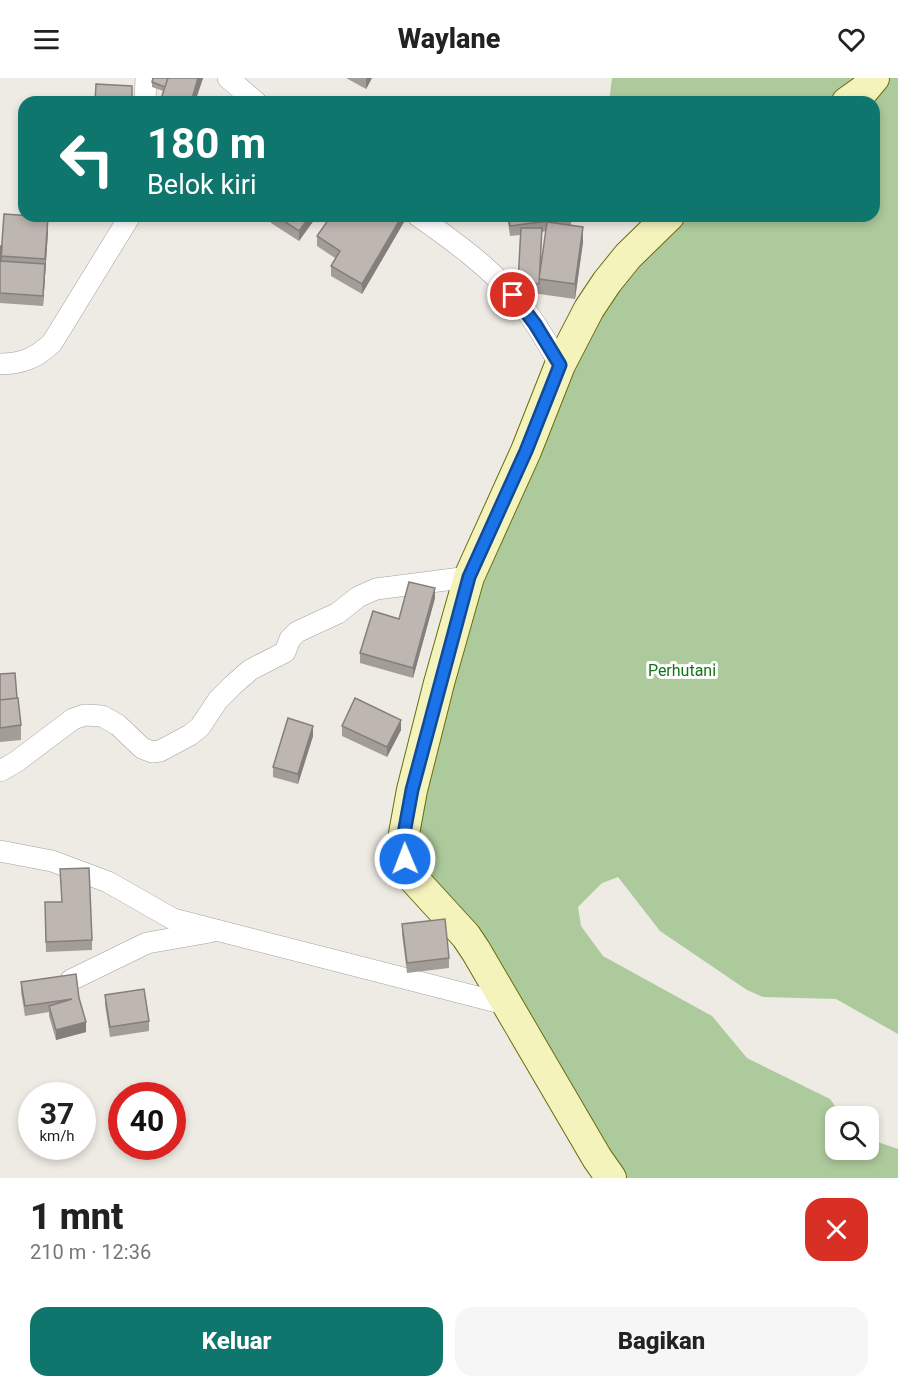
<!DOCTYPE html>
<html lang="id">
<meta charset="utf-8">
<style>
:root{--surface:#fff;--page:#f6f6f6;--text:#222;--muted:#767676;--accent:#0f766e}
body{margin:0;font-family:Roboto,sans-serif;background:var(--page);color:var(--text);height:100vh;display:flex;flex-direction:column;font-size:22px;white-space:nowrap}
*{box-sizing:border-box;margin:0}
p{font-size:20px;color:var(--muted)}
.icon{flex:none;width:33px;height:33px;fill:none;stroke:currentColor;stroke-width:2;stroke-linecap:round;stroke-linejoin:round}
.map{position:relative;height:1100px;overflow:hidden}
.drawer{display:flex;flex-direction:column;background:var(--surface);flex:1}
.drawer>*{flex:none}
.top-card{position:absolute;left:18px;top:18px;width:862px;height:126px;border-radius:18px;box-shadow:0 3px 9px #0003;background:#0f766e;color:#fff;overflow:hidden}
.controls{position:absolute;left:825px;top:1028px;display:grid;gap:12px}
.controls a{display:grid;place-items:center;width:54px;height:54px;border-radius:12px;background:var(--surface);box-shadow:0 3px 9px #0003;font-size:30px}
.speed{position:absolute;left:18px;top:1004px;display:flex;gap:12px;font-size:30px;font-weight:700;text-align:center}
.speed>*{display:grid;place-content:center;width:78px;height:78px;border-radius:50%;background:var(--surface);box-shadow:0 3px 9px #0003;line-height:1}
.speed small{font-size:15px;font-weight:400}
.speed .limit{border:9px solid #d22;background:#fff;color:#111}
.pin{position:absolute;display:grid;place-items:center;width:51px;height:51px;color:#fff;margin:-26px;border:3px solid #fff;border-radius:50%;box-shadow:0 2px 6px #0007}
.me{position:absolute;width:66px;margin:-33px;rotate:359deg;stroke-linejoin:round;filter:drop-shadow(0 0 4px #0008)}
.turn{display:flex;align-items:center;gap:21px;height:126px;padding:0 30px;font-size:27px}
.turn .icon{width:78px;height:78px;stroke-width:2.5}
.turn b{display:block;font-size:42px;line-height:51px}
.round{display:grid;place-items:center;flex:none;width:63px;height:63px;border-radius:18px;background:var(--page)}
.head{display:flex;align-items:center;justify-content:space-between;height:102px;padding:0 30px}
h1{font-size:36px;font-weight:800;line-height:45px}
.button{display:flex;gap:12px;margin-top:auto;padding:12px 30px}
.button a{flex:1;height:69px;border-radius:18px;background:var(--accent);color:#fff;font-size:24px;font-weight:800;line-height:69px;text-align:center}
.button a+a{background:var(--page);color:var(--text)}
header{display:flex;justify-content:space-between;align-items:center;height:78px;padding:0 30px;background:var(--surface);font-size:27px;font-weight:800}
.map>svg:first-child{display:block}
.forest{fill:#adca9c}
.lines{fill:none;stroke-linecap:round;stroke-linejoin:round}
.street-casing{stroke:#a2a2a2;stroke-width:22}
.secondary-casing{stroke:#696d0d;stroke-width:32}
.street{stroke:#fff;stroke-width:21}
.secondary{stroke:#f5f3bc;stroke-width:30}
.wall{fill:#a39d98;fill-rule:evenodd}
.shaded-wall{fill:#857f7c}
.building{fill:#beb6b1;stroke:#857f7c;stroke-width:1.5}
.route-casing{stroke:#114b97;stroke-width:15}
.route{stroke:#1a73e8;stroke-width:10}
.labels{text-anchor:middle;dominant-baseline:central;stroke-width:6;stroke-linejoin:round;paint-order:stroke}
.park-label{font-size:16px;fill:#137414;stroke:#fff}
</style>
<header><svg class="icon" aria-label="menu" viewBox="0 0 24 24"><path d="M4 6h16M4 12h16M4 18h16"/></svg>Waylane<svg class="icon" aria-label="heart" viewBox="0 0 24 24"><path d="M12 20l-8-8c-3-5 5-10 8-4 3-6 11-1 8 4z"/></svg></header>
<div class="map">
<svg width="898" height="1100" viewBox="0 0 898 1100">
<rect width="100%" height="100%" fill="#eeeae4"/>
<!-- forest -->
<path class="forest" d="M 612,0 L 898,0 L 898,956 L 836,921 L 763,919 L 747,912 L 660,853 L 618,799 L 602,805 L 578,829 L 581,848 L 603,878 L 712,938 L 747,980 L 830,1021 L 842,1038 L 836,1038 L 836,1071 L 868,1071 L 869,1061 L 898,1071 L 898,1100 L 625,1100 L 412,770 L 457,575 L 530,384 L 610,211 L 673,138 L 874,138 L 874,24 L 609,24 Z"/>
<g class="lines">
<!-- street casing -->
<g class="street-casing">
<path id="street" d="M 228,0 L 256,24
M 145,24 L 146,0
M 418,138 C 455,164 491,190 520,225 C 536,244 548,266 560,287
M 0,286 C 22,286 36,280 52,265 L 130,138
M 0,693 L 16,684 L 73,641 L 85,637 L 102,638 L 118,647 L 142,670 L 152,674 L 160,673 L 190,657 L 200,649 L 218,622 L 233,607 L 250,592 L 285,574 L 290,561 L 297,554 L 338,535 L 358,519 L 376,511 L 469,499
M 0,773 L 52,783 L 108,804 L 173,841 L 509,927
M 71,902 L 147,865 L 210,854"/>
</g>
<!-- secondary casing -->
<g class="secondary-casing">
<path id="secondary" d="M 847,24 L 864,12 L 874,0
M 611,1100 L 597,1080 L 476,873 L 466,858 L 412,799 L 405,781 L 403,761 L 412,712 L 439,605 L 469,499 L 526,373 L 560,287 L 589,231 L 607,204 L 628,178 L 669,138"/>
</g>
<!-- street -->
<use href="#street" class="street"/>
<!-- secondary -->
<use href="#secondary" class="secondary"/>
</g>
<!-- wall -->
<path class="wall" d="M 153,0 L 203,0 L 195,24 L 160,24 L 163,13 L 152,9 L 152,4 Z
M 346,0 L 372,0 L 366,11 Z
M 271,138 L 317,138 L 299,163 L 271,145 Z
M 404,138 L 404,144 L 362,216 L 331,198 L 331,188 L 335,180 L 317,168 L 317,158 Z
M 507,138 L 571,138 L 571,147 L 583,164 L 575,221 L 539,216 L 518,214 L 520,157 L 510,158 ZM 546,153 L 540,191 L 542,154 Z
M 48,154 L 43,228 L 0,225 L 0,168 Z
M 435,520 L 413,600 L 360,585 L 360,575 L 399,541 Z
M 0,596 L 17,620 L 21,647 L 21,662 L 0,664 Z
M 342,648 L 401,652 L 387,679 L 342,658 Z
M 313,658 L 298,706 L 273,699 L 273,689 Z
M 45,834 L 92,862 L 92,872 L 46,874 Z
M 402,846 L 449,880 L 449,890 L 407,895 L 402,856 Z
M 21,904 L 79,920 L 86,954 L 56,962 L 49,938 L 49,934 L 25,938 L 21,914 Z
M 105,917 L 149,943 L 149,953 L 110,959 L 105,927 Z"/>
<!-- shaded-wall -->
<path class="shaded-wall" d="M 198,0 L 203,0 L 195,24 L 191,24 Z
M 367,0 L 372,0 L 366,11 L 366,1 Z
M 310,138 L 317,138 L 299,163 L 299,153 Z
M 402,138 L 404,138 L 404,144 L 362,216 L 362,206 Z
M 48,139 L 48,154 L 43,228 L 43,218 Z
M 583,149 L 583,164 L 575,221 L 575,206 Z
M 435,510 L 435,520 L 413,600 L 413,590 Z
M 401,642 L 401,652 L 387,679 L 387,669 Z
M 313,648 L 313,658 L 298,706 L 298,696 Z
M 86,944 L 86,954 L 56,962 L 56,952 Z"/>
<!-- building -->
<path class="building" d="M 153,0 L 168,0 L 165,9 L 152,4 Z
M 168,0 L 198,0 L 191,24 L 160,24 Z
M 96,6 L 132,8 L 132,24 L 95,24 Z
M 4,136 L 48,139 L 45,181 L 1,178 Z
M 276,138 L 310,138 L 299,153 Z
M 331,138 L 402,138 L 362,206 L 331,188 L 340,173 L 317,158 Z
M 508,138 L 571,138 L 571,140 L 510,148 Z
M 547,144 L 583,149 L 575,206 L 539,201 Z
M 521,150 L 542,150 L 539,206 L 518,204 Z
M 0,168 L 2,168 L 1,183 L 45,186 L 43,218 L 0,215 Z
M 409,504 L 435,510 L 413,590 L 360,575 L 373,533 L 399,541 Z
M 15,595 L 17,620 L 0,622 L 0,596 Z
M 18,620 L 21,647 L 0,650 L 0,622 Z
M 355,620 L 401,642 L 387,669 L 342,648 Z
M 288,640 L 313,648 L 298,696 L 273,689 Z
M 89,790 L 92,862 L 46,864 L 45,824 L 62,824 L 60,791 Z
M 445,841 L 449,880 L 407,885 L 402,846 Z
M 76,896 L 79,920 L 86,944 L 56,952 L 49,928 L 72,921 L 25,928 L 21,904 Z
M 144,911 L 149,943 L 110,949 L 105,917 Z"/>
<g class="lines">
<!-- route casing -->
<g class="route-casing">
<path id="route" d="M 405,781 L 403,761 L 412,712 L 469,499 L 526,373 L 560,287 L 535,246 L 513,217"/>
</g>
<!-- route -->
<use href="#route" class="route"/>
</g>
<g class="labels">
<!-- park labels -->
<g class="park-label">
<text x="682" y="592">Perhutani</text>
</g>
</g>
</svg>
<div class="controls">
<a><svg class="icon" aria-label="search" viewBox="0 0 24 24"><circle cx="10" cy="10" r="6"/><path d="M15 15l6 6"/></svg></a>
</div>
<div class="speed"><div>37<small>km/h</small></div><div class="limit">40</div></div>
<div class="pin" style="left:513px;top:217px;background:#d93025"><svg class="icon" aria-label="arrive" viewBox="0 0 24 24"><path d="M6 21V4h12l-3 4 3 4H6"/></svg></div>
<svg class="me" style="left:405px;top:781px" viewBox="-20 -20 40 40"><circle r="17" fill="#1a73e8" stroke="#fff" stroke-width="3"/><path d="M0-11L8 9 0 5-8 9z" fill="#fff"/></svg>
<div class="top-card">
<div class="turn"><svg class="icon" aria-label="left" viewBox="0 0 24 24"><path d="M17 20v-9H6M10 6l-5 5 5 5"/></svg><div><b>180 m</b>Belok kiri</div></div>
</div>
</div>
<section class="drawer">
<div class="head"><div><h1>1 mnt</h1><p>210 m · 12:36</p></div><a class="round" style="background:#d93025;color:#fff"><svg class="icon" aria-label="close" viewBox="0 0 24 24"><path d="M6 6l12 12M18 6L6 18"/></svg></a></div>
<div class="button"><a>Keluar</a><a>Bagikan</a></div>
</section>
